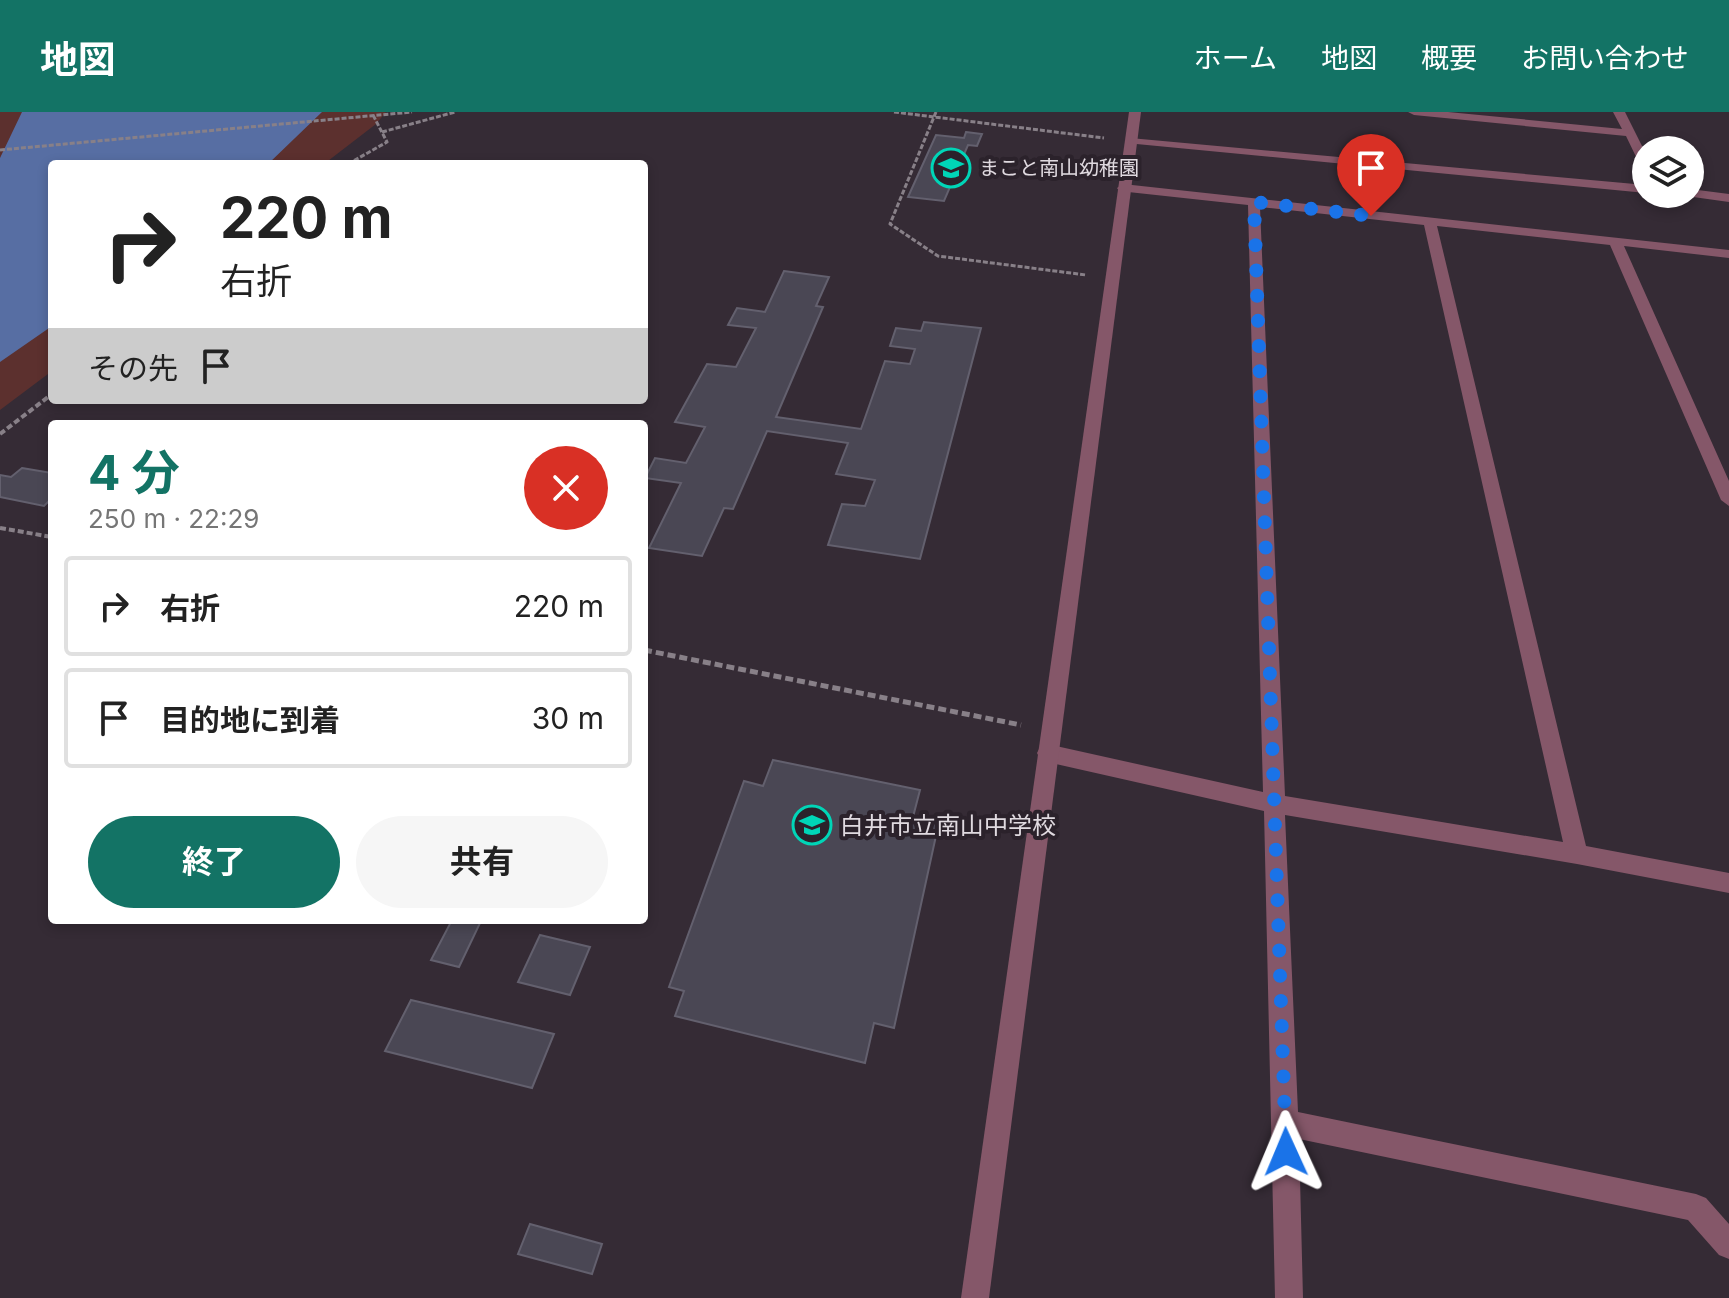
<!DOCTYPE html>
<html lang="ja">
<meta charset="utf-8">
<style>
:root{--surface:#fff;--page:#f6f6f6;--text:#222;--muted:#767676;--line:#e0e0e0;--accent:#137365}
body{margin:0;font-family:Inter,"Noto Sans JP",sans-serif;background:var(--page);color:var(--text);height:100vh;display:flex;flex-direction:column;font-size:30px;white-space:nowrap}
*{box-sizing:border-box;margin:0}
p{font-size:26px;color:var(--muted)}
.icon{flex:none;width:44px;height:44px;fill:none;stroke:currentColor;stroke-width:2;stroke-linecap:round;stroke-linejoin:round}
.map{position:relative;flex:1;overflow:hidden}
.sheet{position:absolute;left:48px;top:308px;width:600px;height:504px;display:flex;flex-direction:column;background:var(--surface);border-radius:8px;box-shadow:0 4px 12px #0003}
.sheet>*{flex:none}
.banner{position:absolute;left:48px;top:48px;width:600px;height:244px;border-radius:8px;box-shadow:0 4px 12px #0003;background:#fff;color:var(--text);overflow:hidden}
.fabs{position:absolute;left:1632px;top:24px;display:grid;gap:16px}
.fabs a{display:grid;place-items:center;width:72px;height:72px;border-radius:50%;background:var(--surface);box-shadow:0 4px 12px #0003;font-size:40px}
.pin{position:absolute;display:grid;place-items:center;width:68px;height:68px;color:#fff;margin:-82px -34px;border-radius:50% 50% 50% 0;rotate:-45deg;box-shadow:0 0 8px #0007}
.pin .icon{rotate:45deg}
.me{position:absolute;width:88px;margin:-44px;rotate:359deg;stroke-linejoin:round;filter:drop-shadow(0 0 6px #0008)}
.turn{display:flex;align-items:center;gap:28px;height:168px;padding:0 40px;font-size:36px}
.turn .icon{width:104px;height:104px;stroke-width:2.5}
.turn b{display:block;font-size:56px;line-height:68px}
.then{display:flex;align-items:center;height:76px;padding:0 40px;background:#0003;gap:16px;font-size:30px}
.round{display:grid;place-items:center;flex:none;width:84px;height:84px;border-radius:42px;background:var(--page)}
.head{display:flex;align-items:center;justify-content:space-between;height:136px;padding:0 40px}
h1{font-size:48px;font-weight:700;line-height:60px;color:var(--accent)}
.cta{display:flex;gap:16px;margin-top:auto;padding:16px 40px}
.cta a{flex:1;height:92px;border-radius:48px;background:var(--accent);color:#fff;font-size:32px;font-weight:700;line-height:92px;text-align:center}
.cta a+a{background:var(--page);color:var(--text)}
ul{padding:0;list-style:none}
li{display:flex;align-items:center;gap:24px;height:100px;margin:0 16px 12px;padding:0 24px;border:4px solid var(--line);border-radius:8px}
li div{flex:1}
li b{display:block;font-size:30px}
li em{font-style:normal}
header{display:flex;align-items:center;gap:48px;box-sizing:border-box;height:112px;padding:0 40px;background:var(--accent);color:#fff}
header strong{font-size:38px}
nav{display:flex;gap:44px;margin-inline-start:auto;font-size:28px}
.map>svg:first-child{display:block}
.green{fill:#5c302e}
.water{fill:#576ea3}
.building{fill:#4a4754;stroke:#63606e;stroke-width:2}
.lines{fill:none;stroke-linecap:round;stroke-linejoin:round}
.path-far2{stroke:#888088;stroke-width:3;stroke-dasharray:5 2;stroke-linecap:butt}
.path-far1{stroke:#888088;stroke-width:4;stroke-dasharray:6 3;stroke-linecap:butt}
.path{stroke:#888088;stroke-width:5;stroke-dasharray:8 4;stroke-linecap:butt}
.minor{fill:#855769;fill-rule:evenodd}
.tertiary{fill:#855769;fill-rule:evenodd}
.route{stroke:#1a73e8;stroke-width:14;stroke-dasharray:0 25.2}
.labels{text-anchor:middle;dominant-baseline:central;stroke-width:8;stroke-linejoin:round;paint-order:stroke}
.far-poi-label{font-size:20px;fill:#e0dae0;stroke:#2b222b;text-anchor:start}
.poi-label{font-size:24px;fill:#e0dae0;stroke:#2b222b;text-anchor:start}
</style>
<header>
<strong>地図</strong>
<nav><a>ホーム</a><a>地図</a><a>概要</a><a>お問い合わせ</a></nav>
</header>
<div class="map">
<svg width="1729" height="1186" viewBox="0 0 1729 1186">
<rect width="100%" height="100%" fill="#352b35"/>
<!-- green -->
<path class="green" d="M 0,0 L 386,0 L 376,12 L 324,52 L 52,52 L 52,259 L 0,298 Z"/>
<!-- water -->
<path class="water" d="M 22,0 L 322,0 L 268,52 L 52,52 L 52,214 L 0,250 L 0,46 Z"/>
<!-- building -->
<path class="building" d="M 966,20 L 982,22 L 977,34 L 968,33 L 944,89 L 908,85 L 936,23 L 964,26 Z
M 784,159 L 829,165 L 816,194 L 823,195 L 776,305 L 861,317 L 885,249 L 910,252 L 915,237 L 890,234 L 896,216 L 921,219 L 924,210 L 981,216 L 920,447 L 828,433 L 842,392 L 865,394 L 875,368 L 836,362 L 848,331 L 767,319 L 733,397 L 724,396 L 702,444 L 649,436 L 681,371 L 645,366 L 655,346 L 686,351 L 705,315 L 675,310 L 707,252 L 736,255 L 756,216 L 728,213 L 737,196 L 765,200 Z
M 22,356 L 52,361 L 52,386 L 44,394 L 0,385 L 0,363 L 11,365 Z
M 773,648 L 920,678 L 913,705 L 939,710 L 894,916 L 874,911 L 865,951 L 675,904 L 684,879 L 669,875 L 744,669 L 763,674 Z
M 452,808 L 481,809 L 459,855 L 431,848 Z
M 540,823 L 590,835 L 570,883 L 518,870 Z
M 411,888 L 554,922 L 532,976 L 385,939 Z
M 530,1112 L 602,1132 L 592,1162 L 518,1142 Z"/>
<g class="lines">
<!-- path-far2 -->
<path class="path-far2" d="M 894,0 L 1104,26
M 936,0 L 890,112 L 938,144 L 1086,163
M 382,20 L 455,0
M 0,38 L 412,0
M 348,52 L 387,30 L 373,3"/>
<!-- path-far1 -->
<path class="path-far1" d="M 0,322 L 52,282
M 0,416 L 52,425"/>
<!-- path -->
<path class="path" d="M 644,538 L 1021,613"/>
<!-- minor -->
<path class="minor" d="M 1408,0 L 1448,0 L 1622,17 L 1613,0 L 1625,0 L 1646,42 L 1646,57 L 1640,53 L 1626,24 L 1414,3 Z
M 1130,26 L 1646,73 L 1646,81 L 1126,31 L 1126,27 Z
M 1123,72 L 1729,138 L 1729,146 L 1624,134 L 1729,369 L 1729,394 L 1721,388 L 1610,133 L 1437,114 L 1586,734 L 1729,761 L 1729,781 L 1577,752 L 1285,703 L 1298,1000 L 1696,1082 L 1706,1086 L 1729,1112 L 1729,1147 L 1719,1143 L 1688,1108 L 1299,1027 L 1303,1186 L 1275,1186 L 1264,699 L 1047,650 L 1040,647 L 1037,641 L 1040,635 L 1047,632 L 1263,680 L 1248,93 L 1119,79 L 1117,76 ZM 1260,95 L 1424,113 L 1563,730 L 1285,684 Z
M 1690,77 L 1729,82 L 1729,90 L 1686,84 L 1690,82 Z"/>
<!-- tertiary -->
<path class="tertiary" d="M 1129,0 L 1141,0 L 989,1186 L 961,1186 Z"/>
</g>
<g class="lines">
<!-- route -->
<path class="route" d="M 1286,1040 L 1254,90 L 1371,104"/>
</g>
<!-- icons -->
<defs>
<g id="school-ring" transform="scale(2)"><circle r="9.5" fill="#2b222b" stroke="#00d5b7" stroke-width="1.5"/><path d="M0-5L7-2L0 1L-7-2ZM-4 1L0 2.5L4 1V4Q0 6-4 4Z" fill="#00d5b7"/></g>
</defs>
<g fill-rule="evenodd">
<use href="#school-ring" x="951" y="56"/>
<use href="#school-ring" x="812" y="713"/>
</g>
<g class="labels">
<!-- far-poi labels -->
<g class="far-poi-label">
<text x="979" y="56">まこと南山幼稚園</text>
</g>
<!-- poi labels -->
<g class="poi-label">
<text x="840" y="713">白井市立南山中学校</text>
</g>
</g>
</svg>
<div class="fabs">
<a><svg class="icon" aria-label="layers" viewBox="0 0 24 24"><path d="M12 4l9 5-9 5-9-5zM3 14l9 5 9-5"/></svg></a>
</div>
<div class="pin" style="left:1371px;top:104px;background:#d93025"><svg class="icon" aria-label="arrive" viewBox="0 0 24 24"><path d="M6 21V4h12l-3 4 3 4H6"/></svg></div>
<svg class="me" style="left:1286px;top:1040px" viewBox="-20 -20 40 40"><path d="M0-17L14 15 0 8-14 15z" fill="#1a73e8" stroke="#fff" stroke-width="4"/></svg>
<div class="banner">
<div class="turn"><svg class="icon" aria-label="right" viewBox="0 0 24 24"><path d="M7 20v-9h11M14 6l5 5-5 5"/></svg><div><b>220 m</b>右折</div></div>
<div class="then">その先<svg class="icon" aria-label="arrive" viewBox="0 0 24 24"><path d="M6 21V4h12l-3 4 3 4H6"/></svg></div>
</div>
<section class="sheet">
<div class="head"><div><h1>4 分</h1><p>250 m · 22:29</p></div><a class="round" style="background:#d93025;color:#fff"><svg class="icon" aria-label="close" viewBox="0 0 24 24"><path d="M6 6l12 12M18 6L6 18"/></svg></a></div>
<ul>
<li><svg class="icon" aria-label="right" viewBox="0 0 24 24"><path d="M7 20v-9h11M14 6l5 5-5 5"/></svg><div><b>右折</b></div><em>220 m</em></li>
<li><svg class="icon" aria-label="arrive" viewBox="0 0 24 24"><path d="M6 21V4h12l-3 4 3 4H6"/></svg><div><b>目的地に到着</b></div><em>30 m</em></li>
</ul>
<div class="cta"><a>終了</a><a>共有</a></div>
</section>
</div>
